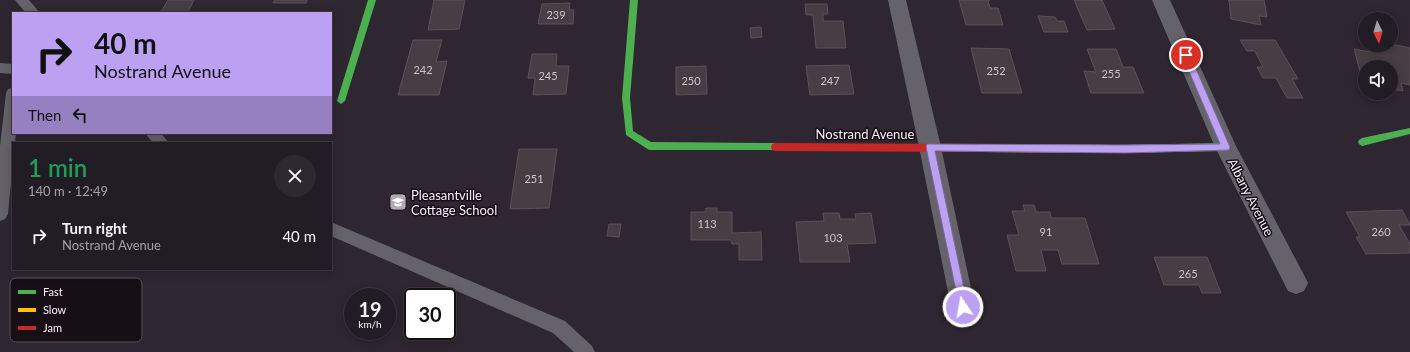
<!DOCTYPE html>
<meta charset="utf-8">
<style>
:root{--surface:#221c24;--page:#2e2931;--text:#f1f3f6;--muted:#a2a1a6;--line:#3f3a41}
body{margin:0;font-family:Lato,sans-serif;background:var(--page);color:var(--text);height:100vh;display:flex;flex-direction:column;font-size:15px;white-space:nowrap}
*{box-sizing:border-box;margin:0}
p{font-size:13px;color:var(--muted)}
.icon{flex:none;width:22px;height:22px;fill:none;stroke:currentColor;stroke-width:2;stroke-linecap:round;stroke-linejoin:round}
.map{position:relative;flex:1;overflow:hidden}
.details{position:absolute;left:12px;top:142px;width:320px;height:128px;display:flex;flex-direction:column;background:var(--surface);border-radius:0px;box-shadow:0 2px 10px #0003,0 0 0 1px var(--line)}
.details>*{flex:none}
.guide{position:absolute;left:12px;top:12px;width:320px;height:122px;border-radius:0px;box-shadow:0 2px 10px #0003,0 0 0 1px var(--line);background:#bca0f2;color:#111;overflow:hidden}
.needle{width:26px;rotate:175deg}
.controls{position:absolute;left:1358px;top:12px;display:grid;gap:8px}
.controls a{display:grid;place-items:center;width:40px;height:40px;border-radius:50%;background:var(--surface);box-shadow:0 2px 10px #0003,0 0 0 1px var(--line);font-size:20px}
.speed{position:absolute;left:344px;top:288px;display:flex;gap:8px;font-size:20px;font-weight:700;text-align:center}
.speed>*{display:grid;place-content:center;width:52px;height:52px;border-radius:50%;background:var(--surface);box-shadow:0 2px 10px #0003,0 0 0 1px var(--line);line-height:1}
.speed small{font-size:10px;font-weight:400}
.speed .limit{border:2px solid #111;border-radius:6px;background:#fff;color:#111}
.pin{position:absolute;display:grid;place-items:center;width:34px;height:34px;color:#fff;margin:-17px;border:2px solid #fff;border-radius:50%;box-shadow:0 1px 4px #0007}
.me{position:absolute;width:44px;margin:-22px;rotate:348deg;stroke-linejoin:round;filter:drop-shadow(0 0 3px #0008)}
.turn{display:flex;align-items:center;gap:14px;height:84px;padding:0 16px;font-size:18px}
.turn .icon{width:52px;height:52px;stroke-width:2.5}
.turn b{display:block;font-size:28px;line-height:34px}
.then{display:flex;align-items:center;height:38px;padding:0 16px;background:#0003;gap:8px;font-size:15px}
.round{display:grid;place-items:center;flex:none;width:42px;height:42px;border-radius:21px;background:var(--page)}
.headline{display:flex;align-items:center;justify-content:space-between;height:68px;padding:0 16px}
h1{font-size:24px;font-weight:600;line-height:30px;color:#1e9e55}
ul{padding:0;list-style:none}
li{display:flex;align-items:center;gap:12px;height:52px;padding:0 16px}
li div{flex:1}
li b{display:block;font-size:15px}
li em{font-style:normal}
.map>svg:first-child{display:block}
.building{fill:#463e44;stroke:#5b5259}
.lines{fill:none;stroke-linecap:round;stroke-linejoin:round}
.lane{fill:#656269;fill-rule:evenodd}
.street{fill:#656269;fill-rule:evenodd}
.fast{fill:#4caf50;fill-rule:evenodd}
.slow{fill:#ffc107;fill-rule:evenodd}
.jam{fill:#c62828;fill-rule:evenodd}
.route{fill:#bca0f2;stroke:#7a689d}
.labels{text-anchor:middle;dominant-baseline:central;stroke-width:3;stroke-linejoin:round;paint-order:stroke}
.number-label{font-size:11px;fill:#cdc3cc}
.street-label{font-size:13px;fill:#faeffa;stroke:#160f16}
.poi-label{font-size:13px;fill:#faeffa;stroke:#160f16;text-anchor:start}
.key{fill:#160f16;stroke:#5a525a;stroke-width:1}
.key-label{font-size:11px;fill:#faeffa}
</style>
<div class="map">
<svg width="1410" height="352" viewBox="0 0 1410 352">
<rect width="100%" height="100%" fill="#2e2630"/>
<!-- building -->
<path class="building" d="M 168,0 L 194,0 L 188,12 L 161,12 Z
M 275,0 L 307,0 L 306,3 L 273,3 Z
M 434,0 L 465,0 L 459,29 L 428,30 Z
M 959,0 L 990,0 L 988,1 L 990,8 L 998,8 L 1003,25 L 966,25 Z
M 1074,0 L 1102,0 L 1115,29 L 1087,30 Z
M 1228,0 L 1264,0 L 1267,17 L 1259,16 L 1261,25 L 1231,19 L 1229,0 Z
M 570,3 L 569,10 L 574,10 L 573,24 L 538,24 L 542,4 Z
M 805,4 L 827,4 L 828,14 L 823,14 L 823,21 L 843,21 L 846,48 L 816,48 L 813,15 L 806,15 Z
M 1038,16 L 1055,17 L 1057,21 L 1064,21 L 1068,32 L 1044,32 Z
M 761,27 L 762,37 L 751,38 L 750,28 Z
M 413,40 L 442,40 L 436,62 L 447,61 L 439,95 L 398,95 Z
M 1240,40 L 1275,40 L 1298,79 L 1292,79 L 1303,98 L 1287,98 L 1276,78 L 1263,78 L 1257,67 L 1263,67 L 1255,51 L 1247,51 Z
M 1391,44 L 1410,48 L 1410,85 L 1401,83 L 1403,91 L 1391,89 L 1391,67 L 1365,67 L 1365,80 L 1362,79 L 1354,49 L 1371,52 L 1368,45 Z
M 971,48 L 1009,49 L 1022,93 L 982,93 Z
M 1087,49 L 1116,49 L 1123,67 L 1133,67 L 1144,93 L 1091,93 L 1084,71 L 1096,72 Z
M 532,54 L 557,54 L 556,66 L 569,66 L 566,94 L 533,95 L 535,78 L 528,78 Z
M 849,65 L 854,94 L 810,95 L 806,66 Z
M 706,66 L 707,94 L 676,95 L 676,67 Z
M 519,149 L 557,149 L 549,208 L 510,209 Z
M 1023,205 L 1034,205 L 1036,212 L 1050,212 L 1051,218 L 1085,218 L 1099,264 L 1062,264 L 1058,250 L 1041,250 L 1046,271 L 1016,271 L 1007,235 L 1019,235 L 1012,211 L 1025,211 Z
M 706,208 L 717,208 L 717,212 L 732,212 L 732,233 L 761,232 L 762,260 L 739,260 L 739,244 L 732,244 L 731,240 L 691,240 L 691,212 L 706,212 Z
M 1402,210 L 1410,225 L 1399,225 L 1410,244 L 1410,253 L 1366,254 L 1356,237 L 1360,237 L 1346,212 Z
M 823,213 L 839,213 L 840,219 L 856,219 L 855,214 L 871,213 L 876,243 L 847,244 L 850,262 L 800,262 L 796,222 L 824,221 Z
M 609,224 L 621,224 L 619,237 L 607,236 Z
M 1154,257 L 1207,257 L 1221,293 L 1202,293 L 1199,285 L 1164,285 Z"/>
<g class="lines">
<!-- lane -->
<path class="lane" d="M 15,0 L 29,0 L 40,13 L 26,13 Z
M 0,63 L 13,64 L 13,74 L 0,73 Z
M 13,88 L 13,133 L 16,133 L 15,143 L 13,143 L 13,162 L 8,214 L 5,219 L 0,221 L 0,146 L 6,93 L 8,89 Z
M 145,133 L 161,133 L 169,143 L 153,143 Z
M 331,222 L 565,321 L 592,346 L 595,352 L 574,352 L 553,333 L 331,236 Z"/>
<!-- street -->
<path class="street" d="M 888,0 L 906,0 L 941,147 L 975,307 L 972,315 L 963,318 L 954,315 L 951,307 L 919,147 Z
M 1152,0 L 1170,0 L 1236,146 L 1304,275 L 1308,283 L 1304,291 L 1296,294 L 1288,291 L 1215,147 Z"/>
<!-- fast -->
<path class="fast" d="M 368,0 L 376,0 L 345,101 L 341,104 L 337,101 Z
M 630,0 L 638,0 L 630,98 L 633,131 L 651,142 L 775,143 L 778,144 L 779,147 L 778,150 L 649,150 L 626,135 L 622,98 Z
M 1410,128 L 1410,134 L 1362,146 L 1359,144 L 1358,142 L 1359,140 L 1362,138 Z
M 1226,143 L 1229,144 L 1230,147 L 1229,150 L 1226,151 L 1115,153 L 1112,152 L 1111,149 L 1112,146 L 1115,145 Z"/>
<!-- slow -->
<path class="slow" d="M 977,144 L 1115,145 L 1118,146 L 1119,149 L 1118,152 L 1115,153 L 977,152 L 974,151 L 973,148 L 974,145 Z"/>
<!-- jam -->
<path class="jam" d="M 775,143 L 977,144 L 980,145 L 981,148 L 980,151 L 977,152 L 775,151 L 772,150 L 771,147 L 772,144 Z"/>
</g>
<!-- route -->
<path class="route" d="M 1186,52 L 1190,55 L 1230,147 L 1229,150 L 1125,153 L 935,151 L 968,307 L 967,310 L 963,312 L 960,310 L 926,147 L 927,144 L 1125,145 L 1220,144 L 1182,55 Z"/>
<!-- icons -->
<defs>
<g id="school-square" transform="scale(0.9)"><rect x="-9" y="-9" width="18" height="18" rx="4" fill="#b3a9b3" stroke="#160f16"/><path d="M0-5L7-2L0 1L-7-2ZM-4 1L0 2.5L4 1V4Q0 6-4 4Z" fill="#fff"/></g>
</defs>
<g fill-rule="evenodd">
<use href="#school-square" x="398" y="202"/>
</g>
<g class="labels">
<!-- number labels -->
<g class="number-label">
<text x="556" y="14">239</text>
<text x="423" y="69">242</text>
<text x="996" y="70">252</text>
<text x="1111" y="73">255</text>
<text x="548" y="75">245</text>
<text x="691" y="80">250</text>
<text x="830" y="80">247</text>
<text x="534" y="178">251</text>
<text x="707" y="223">113</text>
<text x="1046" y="231">91</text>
<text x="1381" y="231">260</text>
<text x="833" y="237">103</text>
<text x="1188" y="273">265</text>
</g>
<!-- street labels -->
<g class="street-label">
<text x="865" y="134">Nostrand Avenue</text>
<text transform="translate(1251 197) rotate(63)">Albany Avenue</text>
</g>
<!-- poi labels -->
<g class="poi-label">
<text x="411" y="195">Pleasantville<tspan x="411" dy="15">Cottage School</tspan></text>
</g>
</g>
<!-- legend -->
<rect x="10" y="278" width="132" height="64" rx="6" class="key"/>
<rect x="18" y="290" width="18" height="4" fill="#4caf50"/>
<rect x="18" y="308" width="18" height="4" fill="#ffc107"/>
<rect x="18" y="326" width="18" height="4" fill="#c62828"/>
<g class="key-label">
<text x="43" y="296">Fast</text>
<text x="43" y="314">Slow</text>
<text x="43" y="332">Jam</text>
</g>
</svg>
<div class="controls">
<a><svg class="needle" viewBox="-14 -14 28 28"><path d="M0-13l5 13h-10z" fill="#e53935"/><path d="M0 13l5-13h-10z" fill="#a2a1a6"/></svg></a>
<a><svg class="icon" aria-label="sound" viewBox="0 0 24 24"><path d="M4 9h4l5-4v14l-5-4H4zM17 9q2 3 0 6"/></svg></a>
</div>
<div class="speed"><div>19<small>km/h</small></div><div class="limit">30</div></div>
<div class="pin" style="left:1186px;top:55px;background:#d93025"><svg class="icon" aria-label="arrive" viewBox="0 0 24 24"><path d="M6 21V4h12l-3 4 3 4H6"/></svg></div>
<svg class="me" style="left:963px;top:307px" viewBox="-20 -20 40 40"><circle r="17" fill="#bca0f2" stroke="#fff" stroke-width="3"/><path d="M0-11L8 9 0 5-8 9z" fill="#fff"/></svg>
<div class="guide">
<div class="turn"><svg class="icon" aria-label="right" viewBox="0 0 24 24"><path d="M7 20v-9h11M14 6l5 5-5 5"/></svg><div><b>40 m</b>Nostrand Avenue</div></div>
<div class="then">Then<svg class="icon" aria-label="left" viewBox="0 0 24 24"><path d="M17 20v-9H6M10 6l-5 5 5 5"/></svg></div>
</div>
<section class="details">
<div class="headline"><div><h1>1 min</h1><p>140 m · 12:49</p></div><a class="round"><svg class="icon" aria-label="close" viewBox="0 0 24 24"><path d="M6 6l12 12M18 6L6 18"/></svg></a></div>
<ul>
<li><svg class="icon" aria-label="right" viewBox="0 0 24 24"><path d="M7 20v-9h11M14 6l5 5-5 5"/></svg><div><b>Turn right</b><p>Nostrand Avenue</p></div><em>40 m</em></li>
</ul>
</section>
</div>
